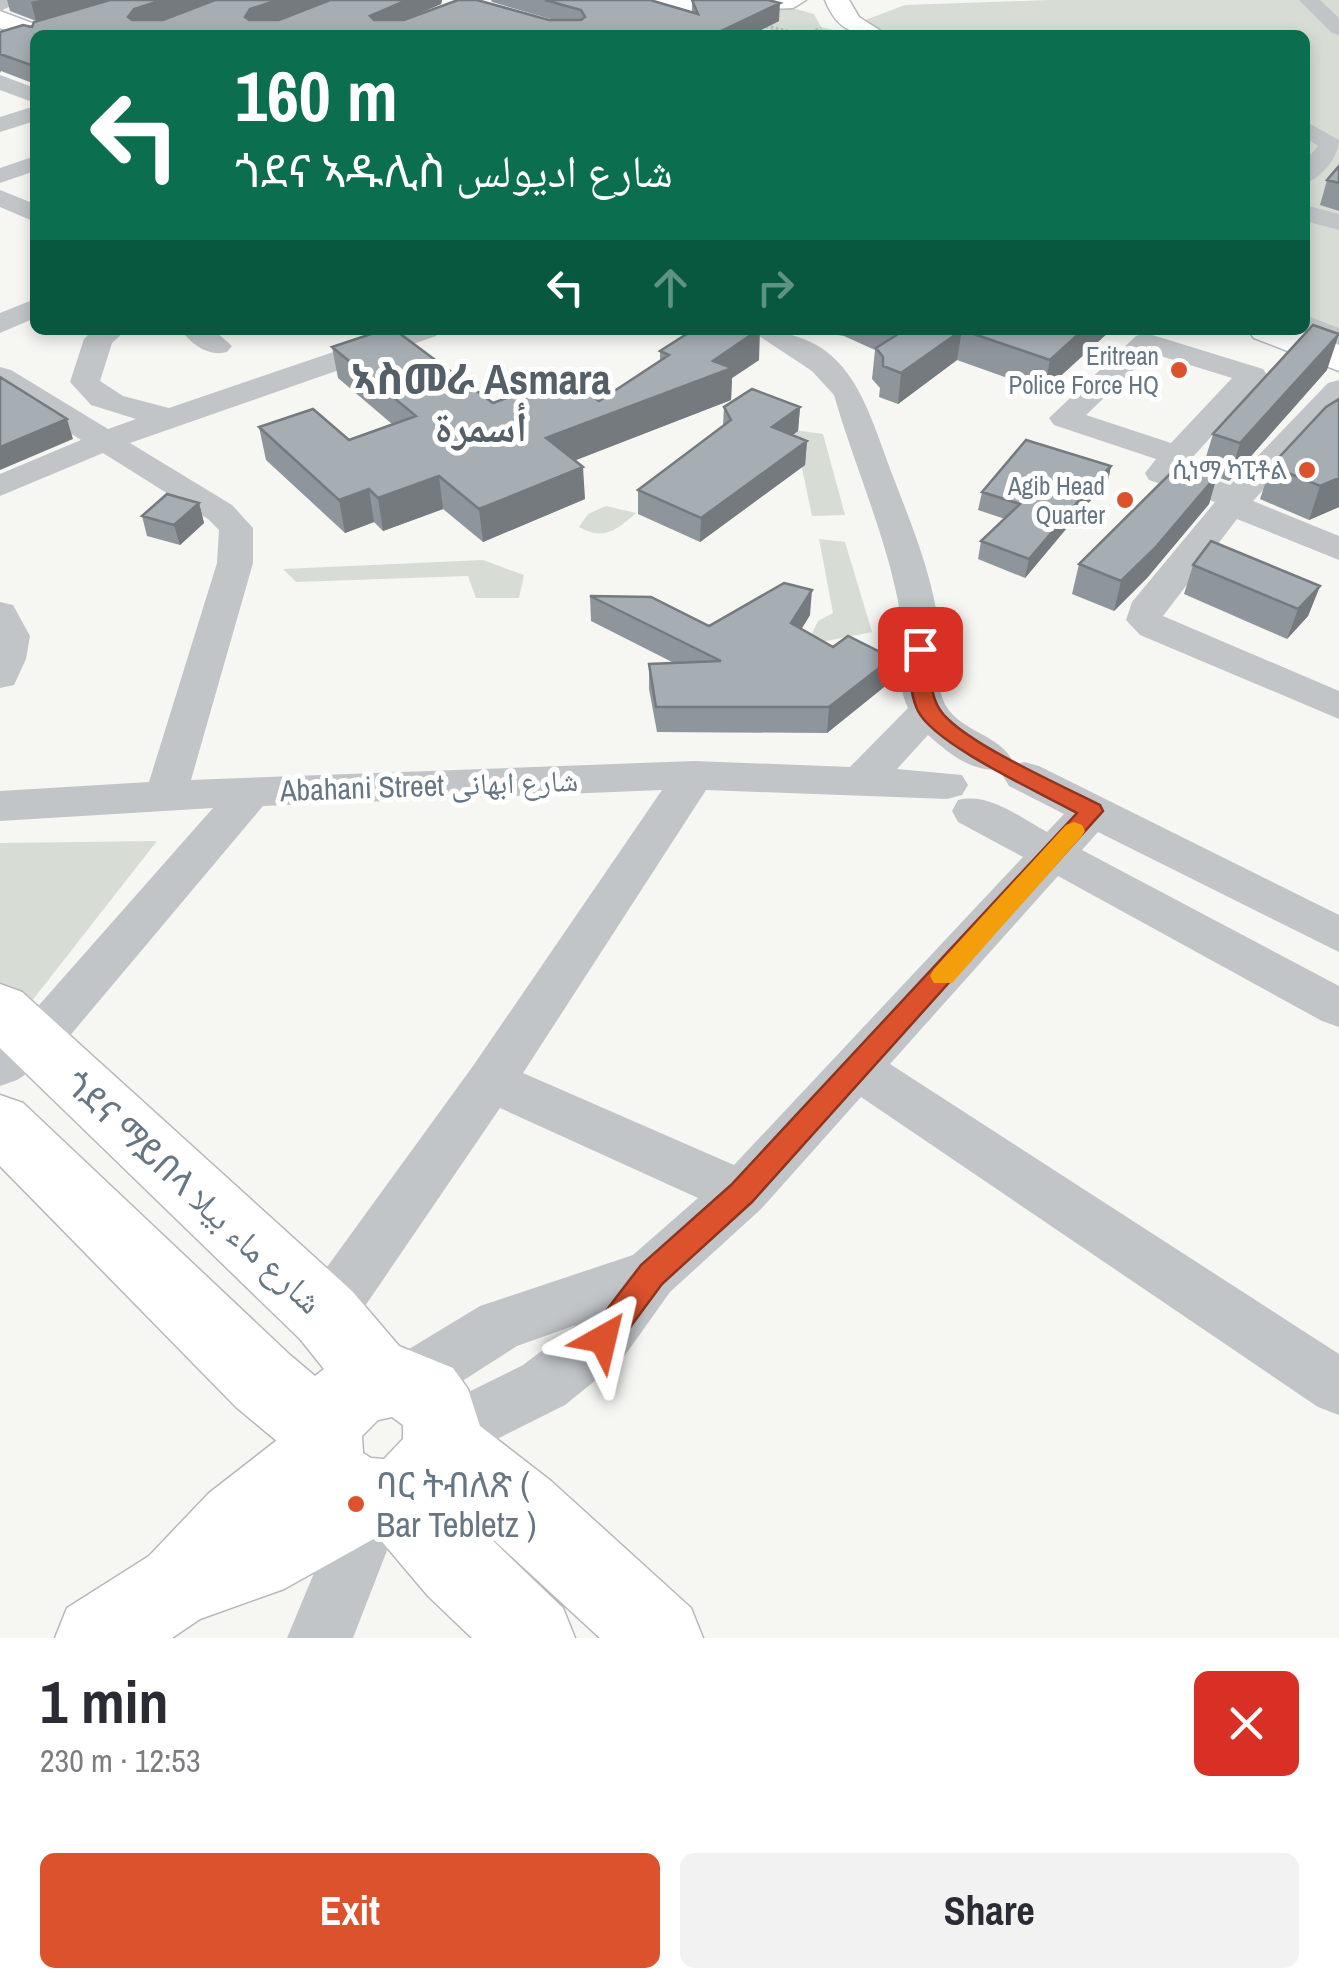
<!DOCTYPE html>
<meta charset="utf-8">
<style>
:root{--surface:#fff;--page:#f2f2f3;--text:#2b2b33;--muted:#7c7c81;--accent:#dc522c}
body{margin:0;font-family:"Archivo Narrow","Noto Naskh Arabic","Noto Sans Ethiopic",sans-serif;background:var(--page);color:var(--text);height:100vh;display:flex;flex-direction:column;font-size:38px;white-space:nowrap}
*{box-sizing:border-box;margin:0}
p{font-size:32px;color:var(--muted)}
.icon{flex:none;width:55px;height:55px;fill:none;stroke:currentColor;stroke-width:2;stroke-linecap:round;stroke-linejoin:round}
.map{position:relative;height:1638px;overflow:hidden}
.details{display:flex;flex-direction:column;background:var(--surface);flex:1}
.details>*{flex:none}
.top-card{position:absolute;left:30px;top:30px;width:1280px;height:305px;border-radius:15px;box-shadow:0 5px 15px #0003;background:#0b6e4f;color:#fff;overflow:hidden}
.pin{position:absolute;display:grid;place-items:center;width:85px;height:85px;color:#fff;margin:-42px;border-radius:20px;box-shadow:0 5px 15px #0006}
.me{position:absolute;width:110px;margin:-55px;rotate:37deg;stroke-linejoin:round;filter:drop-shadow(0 0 8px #0008)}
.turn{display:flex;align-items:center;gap:35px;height:210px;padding:0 40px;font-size:45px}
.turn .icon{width:130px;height:130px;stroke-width:2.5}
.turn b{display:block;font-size:70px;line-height:85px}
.lanes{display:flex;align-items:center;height:95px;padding:0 40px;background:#0003;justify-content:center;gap:50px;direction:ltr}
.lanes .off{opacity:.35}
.round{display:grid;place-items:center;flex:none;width:105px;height:105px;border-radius:15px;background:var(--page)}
.summary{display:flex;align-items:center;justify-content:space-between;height:170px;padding:0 40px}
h1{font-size:60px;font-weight:700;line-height:75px}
.button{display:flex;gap:20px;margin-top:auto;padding:20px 40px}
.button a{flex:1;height:115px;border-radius:15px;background:var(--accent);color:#fff;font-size:40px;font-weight:700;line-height:115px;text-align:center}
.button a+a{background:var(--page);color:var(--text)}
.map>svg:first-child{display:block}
.green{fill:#d7ddd4}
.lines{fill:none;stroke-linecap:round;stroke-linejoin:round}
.major-casing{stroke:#b4b9bc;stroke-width:3}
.highway-casing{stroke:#b6b9bc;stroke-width:3}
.path{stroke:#bbbdbf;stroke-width:4;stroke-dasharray:2.5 2.5;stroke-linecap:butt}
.minor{fill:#c1c5c8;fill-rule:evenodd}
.major{fill:#fff;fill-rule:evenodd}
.highway{fill:#fff;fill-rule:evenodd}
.wall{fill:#8f969b}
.shaded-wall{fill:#747a7e}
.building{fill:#a6aeb4;stroke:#747a7e;stroke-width:2.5}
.route{fill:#dc522c;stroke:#8f351d;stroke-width:2.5}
.slow{fill:#f59e0b}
.poi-dot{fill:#dc522c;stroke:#fff;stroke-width:4}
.labels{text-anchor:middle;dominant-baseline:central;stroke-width:10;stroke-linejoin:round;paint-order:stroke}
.far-poi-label{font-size:25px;fill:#667683;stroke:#fff;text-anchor:end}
.street-label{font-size:30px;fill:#667683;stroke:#fff}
.near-street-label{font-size:35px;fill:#667683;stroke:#fff}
.near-poi-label{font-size:35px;fill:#667683;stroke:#fff;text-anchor:start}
.far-town-label{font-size:42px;font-weight:bold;fill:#545f68;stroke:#fff}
</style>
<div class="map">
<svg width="1339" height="1638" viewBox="0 0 1339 1638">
<rect width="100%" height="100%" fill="#f6f6f3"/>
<!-- green -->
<path class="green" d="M 1049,0 L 1339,0 L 1339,352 L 1305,330 L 1305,35 L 886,35 L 860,22 L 905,5 Z
M 788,7 L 814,14 L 821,27 L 852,35 L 745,35 L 666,11 Z
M 794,430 L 823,434 L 845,515 L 812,516 Z
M 606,506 L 636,513 C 617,530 604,541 579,527 L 588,514 Z
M 819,539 L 845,542 L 872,632 L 806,645 L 818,621 L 833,613 Z
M 483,560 L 524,575 L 519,598 L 476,598 L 468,576 L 296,582 L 283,569 Z
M 157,841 L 24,1011 L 0,989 L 0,843 Z"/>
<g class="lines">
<!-- major casing -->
<g class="major-casing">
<path id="major" d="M 604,0 L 806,0 L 793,8 C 759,9 623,21 604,0 Z
M 825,0 L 849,0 L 859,17 L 887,35 C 854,35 838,32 825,0 Z
M 0,11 L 48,29 L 52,35 L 35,35 L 35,42 L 0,28 Z
M 1248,330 L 1300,330 L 1339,345 L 1339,371 L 1254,338 Z
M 322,1414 L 349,1426 L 361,1453 L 356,1464 L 367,1459 L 395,1471 L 407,1499 L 395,1527 L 284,1589 L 200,1619 L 172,1638 L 55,1638 L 67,1608 L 149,1556 L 209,1493 L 295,1426 Z"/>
</g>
<!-- highway casing -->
<g class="highway-casing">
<path id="highway" d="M 0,984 L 22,992 L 352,1291 L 399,1346 L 453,1368 L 468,1389 L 480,1426 L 551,1481 L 691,1608 L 703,1638 L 600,1638 L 460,1509 L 563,1608 L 575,1638 L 472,1638 L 428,1596 L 379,1538 C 328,1537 287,1498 284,1447 L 236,1407 L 0,1166 L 0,1095 L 23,1103 L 290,1355 L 315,1376 L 324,1369 L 300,1339 L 0,1048 ZM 392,1417 L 403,1425 L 403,1439 L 384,1459 L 371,1458 L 363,1453 L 362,1436 L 378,1420 Z"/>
</g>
<!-- path -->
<path class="path" d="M 766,26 L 801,35
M 807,35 L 821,28"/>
<!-- minor -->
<path class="minor" d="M 0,0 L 25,0 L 0,11 Z
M 105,0 L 134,0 L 221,31 L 224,35 L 194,35 Z
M 1299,0 L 1320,0 L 1339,18 L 1339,35 L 1332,33 Z
M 0,75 L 35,88 L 35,103 L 0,90 Z
M 35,106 L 35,121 L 0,132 L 0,117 Z
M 1305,121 L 1339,140 C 1339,157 1321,179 1305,183 L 1305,161 L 1318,146 L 1305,137 Z
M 35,156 L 35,171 L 0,183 L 0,168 Z
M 0,190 L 35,204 L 35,222 L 0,207 Z
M 1305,205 L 1339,214 L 1339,230 L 1305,221 Z
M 35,299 L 35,318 L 0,333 L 0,313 Z
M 1305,315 L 1339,328 L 1339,347 L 1295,330 L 1305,330 Z
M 93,330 L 126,330 L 112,343 L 100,381 L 123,396 L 169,408 L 398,330 L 440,330 L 436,336 L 130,443 L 232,505 L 253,528 L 253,563 L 191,780 L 694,761 L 850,767 L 908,708 C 892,675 904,636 898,601 C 884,531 854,464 834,395 L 812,371 L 750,330 C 851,330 864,400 894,479 C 910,521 928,564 936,609 C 941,639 933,671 943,700 C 955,730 996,733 1011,758 L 1005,768 C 977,776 949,754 928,735 L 897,769 L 962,775 L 968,785 L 962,795 L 947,799 L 706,790 L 523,1073 L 734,1165 L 1023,857 L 958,822 L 952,811 L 958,800 C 989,792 1021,818 1047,832 L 1064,814 L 1009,786 L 1003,776 L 1009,766 L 1024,762 L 1039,766 L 1339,915 L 1339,952 L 1098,832 L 1082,850 L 1339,986 L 1339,1027 L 1322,1021 L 1058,876 L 890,1064 L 1339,1354 L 1339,1415 L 1318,1407 L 861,1097 L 761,1209 L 670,1292 L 623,1358 L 565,1405 L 443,1466 L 422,1457 L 413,1436 L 422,1415 L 523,1365 L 576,1325 L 517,1346 L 428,1403 L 407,1411 L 386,1403 L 378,1383 L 386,1363 L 480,1306 L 633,1255 L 698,1198 L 500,1108 L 346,1334 L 326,1341 L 306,1334 L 298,1315 L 306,1296 L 473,1066 L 662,790 L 263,806 L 52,1057 L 17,1080 L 0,1086 L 0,1040 L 18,1029 L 213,808 L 0,821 L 0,791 L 149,782 L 217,563 L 219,530 L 208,519 L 103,453 L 0,496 L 0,474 L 81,440 L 0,389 L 0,367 L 11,370 L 108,429 L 136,419 L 91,405 L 70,382 L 84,339 Z
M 181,330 L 214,330 L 232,346 L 227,352 C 209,357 192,345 181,330 Z
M 1146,333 L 1263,369 L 1267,375 L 1182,469 L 1230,485 L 1328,383 L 1339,380 L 1339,407 L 1253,501 L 1339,536 L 1339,560 L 1237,519 L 1163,616 L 1339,691 L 1339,719 L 1140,635 L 1126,620 L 1132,602 L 1215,502 L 1149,480 L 1145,473 L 1156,459 L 1054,425 L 1049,418 L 1136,336 ZM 1151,353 L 1232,378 L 1171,443 L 1086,415 Z
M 0,602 L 13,605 L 30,636 L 26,659 L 14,685 L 0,688 Z
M 376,1468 L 398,1477 L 407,1499 L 353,1638 L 287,1638 L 354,1477 Z"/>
<!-- major -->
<use href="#major" class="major"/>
<!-- highway -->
<use href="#highway" class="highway"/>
</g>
<!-- wall -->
<path class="wall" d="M 7,0 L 108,0 L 36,21 L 10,11 Z
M 110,0 L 442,0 L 441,4 L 404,20 L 554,20 L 492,2 L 491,0 L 650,0 L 692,12 L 692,0 L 779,21 L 751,35 L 35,35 L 35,84 L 1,71 L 0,73 L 0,32 L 32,27 Z
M 1339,166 L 1339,211 L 1320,205 L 1327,180 Z
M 828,330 L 1111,330 L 1044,391 L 957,360 L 898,404 L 879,397 L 880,388 L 872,379 L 875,350 L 844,336 L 827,333 Z
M 332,347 L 493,403 L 599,401 L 660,360 L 660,351 L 759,360 L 732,378 L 731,400 L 575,460 L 585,499 L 483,542 L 443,509 L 383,531 L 374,522 L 345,533 L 266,460 L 259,427 L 349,440 L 392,424 L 338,378 Z
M 1327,370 L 1229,481 L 1217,477 L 1209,504 L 1147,578 L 1114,611 L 1072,594 L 1079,564 L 1202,470 L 1213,434 Z
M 1339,399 L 1339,507 L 1309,520 L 1260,499 L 1271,466 Z
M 724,407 L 800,407 L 798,431 L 793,435 L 807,441 L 805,465 L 700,542 L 638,514 L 638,490 L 723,426 Z
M 1111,466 L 1107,485 L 1087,504 L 1025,578 L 978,559 L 981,541 L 1005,519 L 978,510 L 982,492 Z
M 199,503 L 204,523 L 180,545 L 147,536 L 142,516 Z
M 1193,565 L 1320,586 L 1308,616 L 1287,639 L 1184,594 Z
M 590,596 L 709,626 L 810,615 L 801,629 L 889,683 L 827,733 L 657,732 L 649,689 L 649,664 L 674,663 L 591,621 Z"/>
<!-- shaded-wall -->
<path class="shaded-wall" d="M 40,0 L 108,0 L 36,21 L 31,2 Z
M 162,0 L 220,0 L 138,27 L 128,17 L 134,9 Z
M 278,0 L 333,0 L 254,27 L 245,17 L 250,9 Z
M 407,0 L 442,0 L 441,4 L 372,34 L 370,16 Z
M 780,3 L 779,21 L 751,35 L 713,35 Z
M 758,330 L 760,330 L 759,360 L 732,378 L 731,400 L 548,471 L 546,438 L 713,361 Z
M 962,330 L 957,360 L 898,404 L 901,373 Z
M 1083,330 L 1111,330 L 1044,391 L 1050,360 Z
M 1339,334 L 1327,370 L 1229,481 L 1240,443 Z
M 800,407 L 798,431 L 771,451 L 772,427 Z
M 67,419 L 73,439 L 0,470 L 0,447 Z
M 807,441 L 805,465 L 700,542 L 701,518 Z
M 1111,466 L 1107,485 L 1087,504 L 1025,578 L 1029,559 L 1092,485 Z
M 583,467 L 585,499 L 483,542 L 479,509 Z
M 1217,475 L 1209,504 L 1147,578 L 1114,611 L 1121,581 Z
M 439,476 L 443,509 L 383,531 L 378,498 Z
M 1339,478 L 1339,507 L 1309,520 L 1320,486 Z
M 369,489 L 374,522 L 345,533 L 339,500 Z
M 199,503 L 204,523 L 180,545 L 174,525 Z
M 1320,586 L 1308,616 L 1287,639 L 1298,609 Z
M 812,590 L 810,615 L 790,648 L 791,623 Z
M 892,658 L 889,683 L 827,733 L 829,707 Z"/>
<!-- building -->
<path class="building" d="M 110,0 L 162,0 L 134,9 L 128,17 L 132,20 L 163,20 L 215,0 L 278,0 L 250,9 L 245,17 L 249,20 L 279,20 L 330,0 L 407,0 L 370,16 L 374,20 L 404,20 L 458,0 L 477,0 L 549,20 L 581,20 L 585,17 L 581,10 L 545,0 L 650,0 L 698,14 L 692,0 L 768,0 L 780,3 L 713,35 L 35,35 L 35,76 L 33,76 L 31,65 L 0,54 L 0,32 L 23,25 L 32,27 L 34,22 Z
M 1339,166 L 1339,183 L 1327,180 Z
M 1313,325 L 1339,334 L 1240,443 L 1213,434 Z
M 383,330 L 395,330 L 493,403 L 564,377 L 599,401 L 669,355 L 660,351 L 693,330 L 758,330 L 713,361 L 732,368 L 546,438 L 583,467 L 479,509 L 439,476 L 378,498 L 369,489 L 339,500 L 259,427 L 313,409 L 349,440 L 416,416 L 332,347 Z
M 901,330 L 962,330 L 901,373 L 883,366 L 883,357 L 876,348 L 903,331 Z
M 962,330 L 1083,330 L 1050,360 Z
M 0,377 L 67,419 L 0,447 Z
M 752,389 L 800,407 L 772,427 L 807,441 L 701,518 L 638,490 L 731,420 L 724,407 Z
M 1339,399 L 1339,478 L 1320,486 L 1271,466 L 1326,407 Z
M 1026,440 L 1111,466 L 1092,485 L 1029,559 L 981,541 L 1020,504 L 982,492 Z
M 1181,463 L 1217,475 L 1155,548 L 1121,581 L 1079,564 Z
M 167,494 L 199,503 L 174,525 L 142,516 Z
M 1211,541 L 1320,586 L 1298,609 L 1193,565 Z
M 784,583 L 812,590 L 791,623 L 833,647 L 848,636 L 892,658 L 829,707 L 656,707 L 649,664 L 721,661 L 590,596 L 651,597 L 709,626 Z"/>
<!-- route -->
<path class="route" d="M 920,643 L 930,649 C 930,667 929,694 940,710 C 962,742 1061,785 1100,805 L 1103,811 L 752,1202 L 662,1284 L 614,1349 L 603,1353 L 592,1349 L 588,1339 L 592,1329 L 641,1265 L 731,1185 L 1077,813 C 1041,793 935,745 918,711 C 909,693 909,669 910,649 Z"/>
<!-- slow -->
<path class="slow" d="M 1074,822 L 1082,825 L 1085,831 L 1082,836 L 952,983 L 934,983 L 930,976 L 934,969 L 1066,825 Z"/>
<!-- markers -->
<g class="poi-dot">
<circle cx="1179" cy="370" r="10"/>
<circle cx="1307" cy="470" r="10"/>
<circle cx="1125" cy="500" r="10"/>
<circle cx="356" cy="1504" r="10"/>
</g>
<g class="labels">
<!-- far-poi labels -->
<g class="far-poi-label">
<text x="1159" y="356">Eritrean<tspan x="1159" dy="29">Police Force HQ</tspan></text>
<text x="1287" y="470">ሲነማ ካፒቶል</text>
<text x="1105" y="486">Agib Head<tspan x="1105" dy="29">Quarter</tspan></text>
</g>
<!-- street labels -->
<g class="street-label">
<text transform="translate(429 785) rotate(-2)">Abahani Street شارع ابهانى</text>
</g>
<!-- near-street labels -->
<g class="near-street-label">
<text transform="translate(194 1192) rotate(43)">ጎደና ማይበላ شارع ماء بيلا</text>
</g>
<!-- near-poi labels -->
<g class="near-poi-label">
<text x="376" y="1484">ባር ትብለጽ (<tspan x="376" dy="40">Bar Tebletz )</tspan></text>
</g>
<!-- far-town labels -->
<g class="far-town-label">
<text x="481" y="379">ኣስመራ Asmara<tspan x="481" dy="48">أسمرة</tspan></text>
</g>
</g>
</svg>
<div class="pin" style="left:920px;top:649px;background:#d93025"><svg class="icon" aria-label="arrive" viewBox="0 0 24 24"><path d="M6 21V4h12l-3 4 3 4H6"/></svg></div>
<svg class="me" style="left:603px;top:1339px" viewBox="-20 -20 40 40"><path d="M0-17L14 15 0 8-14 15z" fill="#dc522c" stroke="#fff" stroke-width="4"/></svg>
<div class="top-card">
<div class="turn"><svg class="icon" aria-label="left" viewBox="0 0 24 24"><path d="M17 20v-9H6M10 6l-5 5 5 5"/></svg><div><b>160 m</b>ጎደና ኣዱሊስ شارع اديولس</div></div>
<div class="lanes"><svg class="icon" aria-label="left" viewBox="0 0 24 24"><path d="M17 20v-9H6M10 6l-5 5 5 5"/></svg><svg class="icon off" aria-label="ahead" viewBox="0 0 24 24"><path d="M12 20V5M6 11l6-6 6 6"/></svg><svg class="icon off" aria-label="right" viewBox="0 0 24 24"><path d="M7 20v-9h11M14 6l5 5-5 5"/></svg></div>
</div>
</div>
<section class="details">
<div class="summary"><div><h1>1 min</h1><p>230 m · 12:53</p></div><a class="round" style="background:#d93025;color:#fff"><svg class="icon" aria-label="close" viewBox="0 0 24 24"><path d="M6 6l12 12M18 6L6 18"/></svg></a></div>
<div class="button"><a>Exit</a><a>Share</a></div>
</section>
